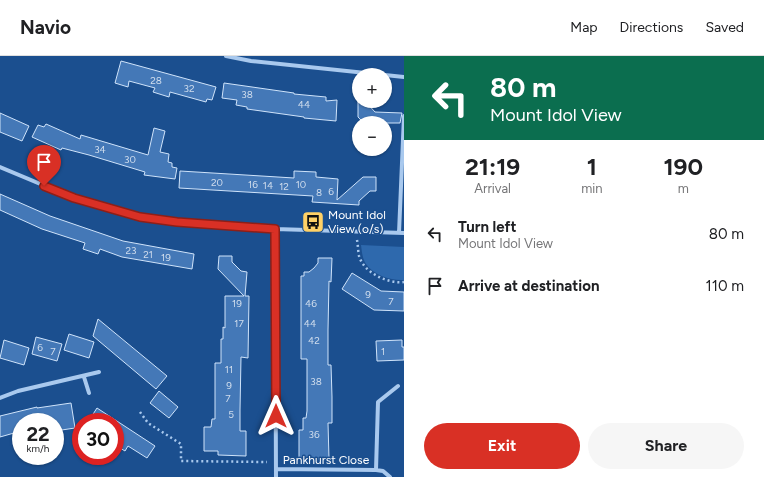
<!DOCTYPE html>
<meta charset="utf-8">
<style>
:root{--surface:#fff;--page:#f6f6f6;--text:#202124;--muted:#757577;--line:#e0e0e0;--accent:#d93025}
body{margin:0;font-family:Figtree,sans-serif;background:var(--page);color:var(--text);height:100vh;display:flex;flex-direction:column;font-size:15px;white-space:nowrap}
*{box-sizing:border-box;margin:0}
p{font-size:13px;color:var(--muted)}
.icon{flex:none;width:22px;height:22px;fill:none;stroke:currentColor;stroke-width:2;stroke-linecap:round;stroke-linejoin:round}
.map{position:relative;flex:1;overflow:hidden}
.panel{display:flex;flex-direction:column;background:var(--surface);width:360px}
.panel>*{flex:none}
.top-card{background:#0b6e4f;color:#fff;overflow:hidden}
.controls{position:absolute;left:352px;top:12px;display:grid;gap:8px}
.controls a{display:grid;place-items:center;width:40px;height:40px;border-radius:50%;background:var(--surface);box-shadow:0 1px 3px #0004;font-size:20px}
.speed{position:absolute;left:12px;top:357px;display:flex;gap:8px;font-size:20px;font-weight:700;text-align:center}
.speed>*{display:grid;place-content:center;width:52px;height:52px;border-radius:50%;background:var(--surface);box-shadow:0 1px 3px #0004;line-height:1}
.speed small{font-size:10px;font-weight:400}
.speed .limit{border:6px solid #d22;background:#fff;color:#111}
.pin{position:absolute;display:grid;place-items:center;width:34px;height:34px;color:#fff;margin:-41px -17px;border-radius:50% 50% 50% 0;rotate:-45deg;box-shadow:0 0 4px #0007}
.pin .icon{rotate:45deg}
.me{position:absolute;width:44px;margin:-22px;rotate:0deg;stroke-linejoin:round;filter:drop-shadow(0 0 3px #0008)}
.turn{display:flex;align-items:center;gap:14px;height:84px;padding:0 20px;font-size:18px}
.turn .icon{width:52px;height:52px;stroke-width:2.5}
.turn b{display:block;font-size:28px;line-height:34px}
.eta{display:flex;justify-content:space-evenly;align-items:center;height:68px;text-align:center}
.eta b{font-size:24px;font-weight:700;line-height:28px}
.primary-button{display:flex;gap:8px;margin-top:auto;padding:8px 20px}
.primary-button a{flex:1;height:46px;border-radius:24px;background:var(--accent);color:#fff;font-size:16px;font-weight:700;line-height:46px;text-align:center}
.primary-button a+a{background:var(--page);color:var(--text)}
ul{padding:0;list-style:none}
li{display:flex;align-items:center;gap:12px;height:52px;padding:0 20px}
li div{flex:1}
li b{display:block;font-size:15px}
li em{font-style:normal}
header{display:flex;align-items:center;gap:24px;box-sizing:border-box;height:56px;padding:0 20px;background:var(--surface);border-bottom:1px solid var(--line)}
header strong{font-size:19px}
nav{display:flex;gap:22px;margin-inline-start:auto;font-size:14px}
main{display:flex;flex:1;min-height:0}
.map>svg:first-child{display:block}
.green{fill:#2e69ad}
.building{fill:#4478b7;stroke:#cfe3fa}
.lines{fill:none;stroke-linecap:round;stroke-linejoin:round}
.path{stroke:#a9c9ee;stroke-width:2.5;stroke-dasharray:2 3;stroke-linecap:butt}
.street{stroke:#a9c9ee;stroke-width:4}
.route-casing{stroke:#8d1f18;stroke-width:10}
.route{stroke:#d93025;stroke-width:7}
.labels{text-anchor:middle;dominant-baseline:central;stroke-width:3;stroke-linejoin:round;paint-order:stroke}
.number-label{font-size:10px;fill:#d0dded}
.poi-label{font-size:12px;fill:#fff;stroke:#1b4f8f;text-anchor:start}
.street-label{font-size:12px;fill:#fff;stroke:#1b4f8f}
</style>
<header>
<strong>Navio</strong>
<nav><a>Map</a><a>Directions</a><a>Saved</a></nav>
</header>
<main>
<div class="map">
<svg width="404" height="421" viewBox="0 0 404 421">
<rect width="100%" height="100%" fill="#1b4f8f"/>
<!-- green -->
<path class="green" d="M 361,189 L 404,191 L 404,224 C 392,225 373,219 366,208 C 362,202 362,195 361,189 Z"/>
<!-- building -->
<path class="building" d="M 121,5 L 216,31 L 212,44 L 207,43 L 206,46 L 170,36 L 169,41 L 153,36 L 155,32 L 129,25 L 128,31 L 115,27 Z
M 224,27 L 294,37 L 294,38 L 326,41 L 326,45 L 337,44 L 336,65 L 304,62 L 304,61 L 247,53 L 247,51 L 236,49 L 237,44 L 222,42 Z
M 358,38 L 359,45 L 365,45 L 375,56 L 402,57 L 400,67 L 364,67 L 358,61 Z
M 0,57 L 29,70 L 22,85 L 0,76 Z
M 46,68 L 80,83 L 81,79 L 148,99 L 154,72 L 165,75 L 160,96 L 169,98 L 168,106 L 172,107 L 172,111 L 177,112 L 175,123 L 144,119 L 145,116 L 89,99 L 62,92 L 61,94 L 32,81 L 38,69 L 44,71 Z
M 180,115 L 294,122 L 294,115 L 316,116 L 316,121 L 338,123 L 337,144 L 363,121 L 376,121 L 376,135 L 370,135 L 359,145 L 359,149 L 312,146 L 313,140 L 179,132 Z
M 0,138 L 50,160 L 123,185 L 194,198 L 192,213 L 122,201 L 100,193 L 98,198 L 83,193 L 85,187 L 42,173 L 0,154 Z
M 219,200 L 232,200 L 232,206 L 241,215 L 247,216 L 245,240 L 249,240 L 248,302 L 241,301 L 240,354 L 240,375 L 246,375 L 246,400 L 218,399 L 218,395 L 204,395 L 204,371 L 211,371 L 212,363 L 215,363 L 215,307 L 221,307 L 221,283 L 223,283 L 223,271 L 225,272 L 225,240 L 244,240 L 218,213 Z
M 318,202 L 332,202 L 331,226 L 329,225 L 328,274 L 328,309 L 331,309 L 332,341 L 332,367 L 328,367 L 329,403 L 299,403 L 299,374 L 303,374 L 303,362 L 306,362 L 307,355 L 307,303 L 301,303 L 301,220 L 304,220 L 304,216 L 309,216 L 314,212 L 318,207 Z
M 352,217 L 381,235 L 404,236 L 404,255 L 374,254 L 342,233 Z
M 98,263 L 167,320 L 156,333 L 93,280 Z
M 69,278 L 94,286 L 89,302 L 64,294 Z
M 36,281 L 62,288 L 57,305 L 32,298 Z
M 4,284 L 29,292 L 24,309 L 0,302 Z
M 402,284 L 402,291 L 404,291 L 404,304 L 377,305 L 376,285 Z
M 159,335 L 178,351 L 169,362 L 150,347 Z
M 71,347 L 75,372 L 55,375 L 55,366 L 21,366 L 21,375 L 0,381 L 0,360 L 37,351 L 37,352 Z
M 97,352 L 155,390 L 147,402 L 128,390 L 125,395 L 115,389 L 115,366 L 88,366 Z"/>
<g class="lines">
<!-- path -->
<path class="path" d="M 357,184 C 358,189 358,195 359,200 C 364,217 388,228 404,226
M 140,356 L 148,367 L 181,388 L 181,405 L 267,406"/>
<!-- street -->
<path class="street" d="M 226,0 L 251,5 L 404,21
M 0,111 L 74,142 L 140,161 L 177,166 L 275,173 L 404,177
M 275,173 L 276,421
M 399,177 L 404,60
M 84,321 L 89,337
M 0,342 L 18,335 L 99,316
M 276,413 L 376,414 L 378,346 L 398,330
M 376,414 L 383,415 L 390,421"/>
</g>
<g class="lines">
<!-- route casing -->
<g class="route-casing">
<path id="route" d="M 44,130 L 74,142 L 140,161 L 177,166 L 275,173 L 276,360"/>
</g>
<!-- route -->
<use href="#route" class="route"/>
</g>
<!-- icons -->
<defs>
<g id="bus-square" transform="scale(1.15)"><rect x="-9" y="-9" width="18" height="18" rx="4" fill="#ffd166" stroke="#1b4f8f"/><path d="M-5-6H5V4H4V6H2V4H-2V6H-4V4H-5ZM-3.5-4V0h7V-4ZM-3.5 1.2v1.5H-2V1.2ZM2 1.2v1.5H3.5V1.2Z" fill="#111"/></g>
</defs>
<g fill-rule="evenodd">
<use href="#bus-square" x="313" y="166"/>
</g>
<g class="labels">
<!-- number labels -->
<g class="number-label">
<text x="156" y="24">28</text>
<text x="189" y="32">32</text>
<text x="247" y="38">38</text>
<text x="304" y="48">44</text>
<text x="100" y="93">34</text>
<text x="130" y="103">30</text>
<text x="217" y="126">20</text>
<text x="253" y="128">16</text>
<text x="301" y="128">10</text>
<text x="268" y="129">14</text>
<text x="284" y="130">12</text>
<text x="331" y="135">6</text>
<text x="319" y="136">8</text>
<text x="131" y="194">23</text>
<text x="148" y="198">21</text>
<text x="166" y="201">19</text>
<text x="368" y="238">9</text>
<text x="391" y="245">7</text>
<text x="237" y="247">19</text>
<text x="311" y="247">46</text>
<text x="239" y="267">17</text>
<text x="310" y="267">44</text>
<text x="314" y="284">42</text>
<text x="40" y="291">6</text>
<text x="53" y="295">7</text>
<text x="383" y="295">1</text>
<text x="229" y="313">11</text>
<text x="316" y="325">38</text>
<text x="229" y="329">9</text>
<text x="228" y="342">7</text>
<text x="231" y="358">5</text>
<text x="314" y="378">36</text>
</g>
<!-- poi labels -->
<g class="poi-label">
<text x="328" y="159">Mount Idol<tspan x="328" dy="14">View (o/s)</tspan></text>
</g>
<!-- street labels -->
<g class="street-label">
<text x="326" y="404">Pankhurst Close</text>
</g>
</g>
</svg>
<div class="controls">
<a>+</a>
<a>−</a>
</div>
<div class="speed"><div>22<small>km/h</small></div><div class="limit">30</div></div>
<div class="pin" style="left:44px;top:130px;background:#d93025"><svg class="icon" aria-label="arrive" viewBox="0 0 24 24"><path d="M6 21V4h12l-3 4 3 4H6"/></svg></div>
<svg class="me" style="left:276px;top:360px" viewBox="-20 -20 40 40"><path d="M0-17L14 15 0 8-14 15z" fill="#d93025" stroke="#fff" stroke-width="4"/></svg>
</div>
<section class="panel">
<div class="top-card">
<div class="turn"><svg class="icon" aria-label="left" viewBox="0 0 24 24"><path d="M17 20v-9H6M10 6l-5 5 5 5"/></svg><div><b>80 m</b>Mount Idol View</div></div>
</div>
<div class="eta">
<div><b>21:19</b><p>Arrival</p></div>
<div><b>1</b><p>min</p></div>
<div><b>190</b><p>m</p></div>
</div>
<ul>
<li><svg class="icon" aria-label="left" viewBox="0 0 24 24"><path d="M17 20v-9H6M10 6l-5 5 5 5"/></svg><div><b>Turn left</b><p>Mount Idol View</p></div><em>80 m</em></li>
<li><svg class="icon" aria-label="arrive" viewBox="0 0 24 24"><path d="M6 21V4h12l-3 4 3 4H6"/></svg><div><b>Arrive at destination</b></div><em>110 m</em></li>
</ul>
<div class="primary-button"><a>Exit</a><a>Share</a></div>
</section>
</main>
